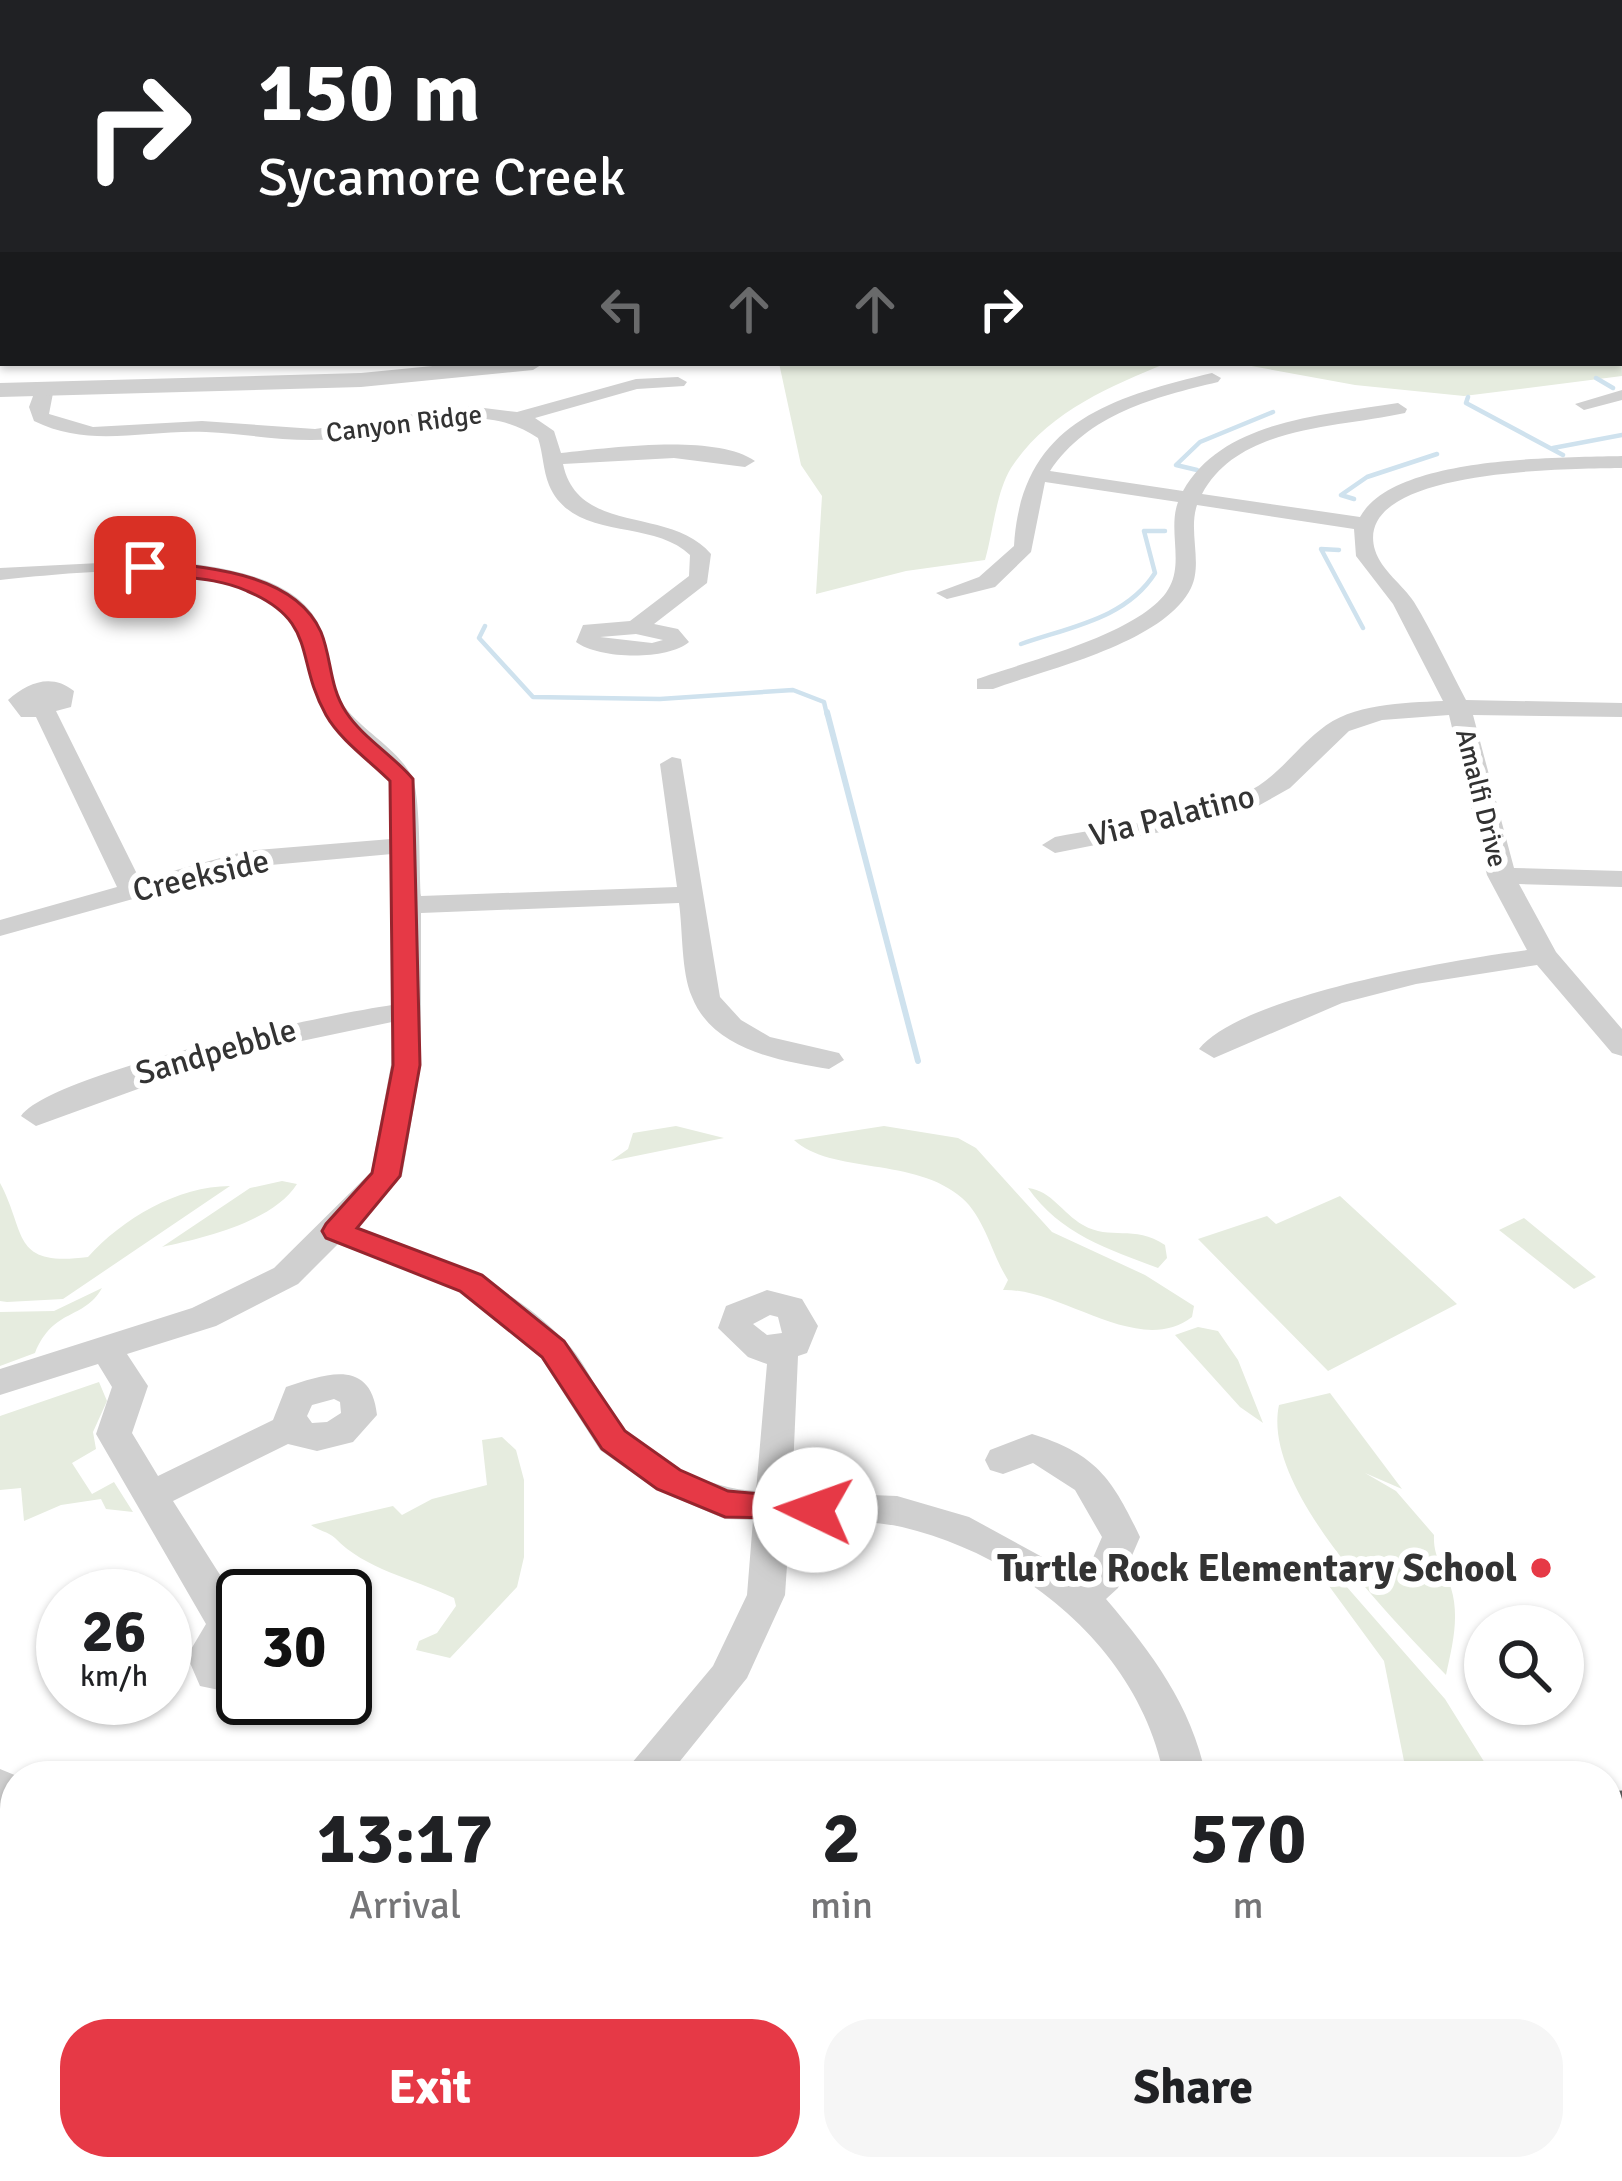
<!DOCTYPE html>
<style>
:root{--surface:#fff;--page:#f6f6f6;--text:#202124;--muted:#757577;--accent:#e63946}
body{margin:0;font-family:Signika,sans-serif;background:var(--page);color:var(--text);height:100vh;display:flex;flex-direction:column;font-size:45px;white-space:nowrap}
*{box-sizing:border-box;margin:0}
p{font-size:39px;color:var(--muted)}
.icon{flex:none;width:66px;height:66px;fill:none;stroke:currentColor;stroke-width:2;stroke-linecap:round;stroke-linejoin:round}
.map{position:relative;flex:1;overflow:hidden}
.panel{position:absolute;left:0px;top:1761px;width:1623px;height:420px;display:flex;flex-direction:column;background:var(--surface);border-radius:48px 48px 0 0;box-shadow:0 3px 9px #0004}
.panel>*{flex:none}
.banner{position:absolute;left:0px;top:0px;width:1623px;height:366px;box-shadow:0 3px 9px #0004;background:#202124;color:#fff;overflow:hidden}
.buttons{position:absolute;left:1464px;top:1605px;display:grid;gap:24px}
.buttons a{display:grid;place-items:center;width:120px;height:120px;border-radius:50%;background:var(--surface);box-shadow:0 3px 9px #0004;font-size:60px}
.speed{position:absolute;left:36px;top:1569px;display:flex;gap:24px;font-size:60px;font-weight:700;text-align:center}
.speed>*{display:grid;place-content:center;width:156px;height:156px;border-radius:50%;background:var(--surface);box-shadow:0 3px 9px #0004;line-height:1}
.speed small{font-size:30px;font-weight:400}
.speed .limit{border:6px solid #111;border-radius:18px;background:#fff;color:#111}
.pin{position:absolute;display:grid;place-items:center;width:102px;height:102px;color:#fff;margin:-51px;border-radius:24px;box-shadow:0 6px 18px #0006}
.me{position:absolute;width:132px;margin:-66px;rotate:273deg;stroke-linejoin:round;filter:drop-shadow(0 0 9px #0008)}
.turn{display:flex;align-items:center;gap:42px;height:252px;padding:0 60px;font-size:54px}
.turn .icon{width:156px;height:156px;stroke-width:2.5}
.turn b{display:block;font-size:84px;line-height:102px}
.lanes{display:flex;align-items:center;height:114px;padding:0 60px;background:#0003;justify-content:center;gap:60px;direction:ltr}
.lanes .off{opacity:.35}
.eta{display:flex;justify-content:space-evenly;align-items:center;height:204px;text-align:center}
.eta b{font-size:72px;font-weight:700;line-height:84px}
.button{display:flex;gap:24px;margin-top:auto;padding:24px 60px}
.button a{flex:1;height:138px;border-radius:48px;background:var(--accent);color:#fff;font-size:48px;font-weight:700;line-height:138px;text-align:center}
.button a+a{background:var(--page);color:var(--text)}
.map>svg:first-child{display:block}
.green{fill:#e6ecdf}
.lines{fill:none;stroke-linecap:round;stroke-linejoin:round}
.stream-far1{stroke:#cfe2ee;stroke-width:4.5}
.stream{stroke:#cfe2ee;stroke-width:6}
.minor{fill:#d0d0d0;fill-rule:evenodd}
.tertiary{fill:#d0d0d0;fill-rule:evenodd}
.wall{fill:#8c8c8c}
.building{fill:#1a1a1a;stroke:#5f5f5f;stroke-width:3}
.route{fill:#e63946;stroke:#96252e;stroke-width:3}
.poi-dot{fill:#e63946;stroke:#fff;stroke-width:4.5}
.labels{text-anchor:middle;dominant-baseline:central;stroke-width:12;stroke-linejoin:round;paint-order:stroke}
.far-street-label{font-size:27px;fill:#333;stroke:#fff}
.street-label{font-size:33px;fill:#333;stroke:#fff}
.near-poi-label{font-size:39px;font-weight:bold;fill:#333;stroke:#fff;text-anchor:end}
</style>
<div class="map">
<svg width="1622" height="2181" viewBox="0 0 1622 2181">
<rect width="100%" height="100%" fill="#fff"/>
<!-- green -->
<path class="green" d="M 1620,311 L 1622,376 L 1464,396 L 1355,385 L 1235,363 L 1620,363 Z
M 779,363 L 1167,363 C 1108,387 1047,413 1011,468 C 996,492 993,533 985,560 L 906,571 L 816,594 L 822,496 L 801,465 Z
M 676,1126 L 724,1138 L 611,1161 L 628,1149 L 633,1133 Z
M 884,1126 L 958,1138 L 976,1148 L 1052,1232 L 1145,1275 L 1194,1306 L 1192,1317 C 1138,1358 1062,1288 1003,1290 L 1008,1280 C 992,1255 985,1218 962,1198 C 916,1157 830,1174 794,1140 Z
M 282,1181 L 297,1184 C 273,1222 203,1238 162,1247 L 250,1188 Z
M 0,1183 C 27,1233 10,1267 88,1257 C 122,1219 178,1186 230,1186 L 63,1299 L 7,1302 L 0,1301 Z
M 1028,1188 C 1052,1191 1062,1213 1083,1225 C 1110,1241 1134,1224 1165,1245 L 1167,1258 L 1158,1268 C 1108,1249 1060,1234 1028,1188 Z
M 1340,1196 L 1457,1304 L 1328,1371 L 1198,1239 L 1267,1216 L 1276,1224 Z
M 1524,1218 L 1596,1277 L 1574,1289 L 1499,1230 Z
M 102,1288 C 83,1321 54,1307 35,1353 L 0,1366 L 0,1312 L 54,1311 Z
M 1198,1327 L 1218,1331 L 1238,1360 L 1263,1423 L 1240,1407 L 1175,1335 Z
M 99,1382 L 107,1401 L 93,1432 L 96,1449 L 72,1463 L 92,1494 L 114,1482 L 133,1512 L 106,1509 L 101,1499 L 61,1505 L 24,1521 L 21,1488 L 0,1490 L 0,1416 Z
M 1330,1393 L 1402,1489 L 1365,1473 L 1396,1491 L 1434,1535 C 1433,1559 1444,1566 1451,1588 C 1460,1617 1452,1647 1446,1675 C 1393,1619 1261,1489 1279,1405 Z
M 502,1437 L 516,1450 L 524,1480 L 524,1557 L 517,1587 L 450,1658 L 416,1650 L 419,1641 L 437,1633 L 456,1606 L 454,1598 C 410,1577 366,1570 335,1538 C 329,1532 317,1530 311,1525 L 393,1506 L 402,1515 L 432,1499 L 487,1485 L 482,1440 Z
M 1325,1562 L 1445,1699 L 1493,1776 L 1407,1776 L 1384,1661 L 1329,1586 Z
M 1622,2104 L 1622,2181 L 1554,2181 L 1548,2166 L 1608,2166 L 1608,2109 Z
M 1386,2166 L 1472,2166 L 1470,2181 L 1377,2181 Z"/>
<g class="lines">
<!-- stream-far1 -->
<path class="stream-far1" d="M 1596,378 L 1613,388
M 1468,397 L 1466,403 L 1563,455
M 1553,448 L 1622,435
M 1197,470 L 1176,465 L 1200,442 L 1273,412
M 1354,499 L 1341,495 L 1367,477 L 1437,454
M 1339,550 L 1321,549 L 1363,628
M 485,626 L 479,638 L 533,697 L 660,699 L 793,690 L 824,702 L 827,715
M 1021,644 C 1069,627 1126,619 1155,573 L 1144,531 L 1165,531"/>
<!-- stream -->
<path class="stream" d="M 827,712 L 918,1061"/>
<!-- minor -->
<path class="minor" d="M 1620,35 L 1622,35 L 1622,43 L 1620,43 Z
M 1620,60 L 1622,60 L 1622,68 L 1620,68 Z
M 0,87 L 3,87 L 3,95 L 0,95 Z
M 1620,166 L 1622,166 L 1622,174 L 1620,174 Z
M 1622,211 L 1622,221 L 1620,222 L 1620,212 Z
M 0,238 L 3,238 L 3,248 L 0,248 Z
M 0,271 L 3,271 L 3,281 L 0,281 Z
M 1212,373 L 1221,378 L 1218,382 C 1155,397 1088,414 1050,471 L 1183,491 C 1223,419 1326,415 1398,403 L 1407,409 L 1405,413 C 1338,428 1239,425 1202,494 L 1360,517 C 1394,455 1559,458 1622,456 L 1622,468 C 1575,469 1350,467 1375,550 C 1381,570 1403,585 1414,602 C 1433,633 1449,668 1466,700 L 1622,703 L 1622,717 L 1473,715 L 1514,868 L 1622,871 L 1622,887 L 1519,884 L 1556,952 L 1622,1029 L 1622,1056 L 1612,1053 L 1537,965 L 1416,984 L 1342,1003 L 1214,1058 L 1199,1049 C 1242,995 1456,959 1527,950 L 1487,875 L 1449,715 L 1382,720 L 1349,731 L 1290,788 L 1258,806 L 1196,825 L 1055,853 L 1042,845 L 1055,837 C 1117,825 1185,820 1243,794 C 1276,780 1292,752 1320,730 C 1352,703 1403,703 1443,701 L 1393,604 L 1356,556 L 1354,529 L 1197,505 C 1188,532 1203,563 1191,588 C 1164,643 1047,669 993,689 L 977,689 L 977,679 C 1024,662 1148,632 1170,586 C 1183,561 1168,529 1178,502 L 1045,482 L 1031,552 L 995,587 L 947,599 L 936,593 L 979,577 L 1014,546 C 1021,424 1108,398 1212,373 Z
M 678,377 L 687,382 L 684,386 L 637,389 L 535,418 L 554,431 L 561,453 C 609,448 715,433 755,461 L 745,467 L 674,458 L 563,464 C 578,536 671,506 711,554 L 707,583 L 654,624 L 678,629 L 689,642 C 667,661 598,659 576,642 L 583,625 L 630,621 L 689,576 L 690,555 C 652,518 573,542 549,485 C 543,470 543,453 538,438 C 477,396 401,432 334,439 C 291,443 249,434 206,432 C 146,429 91,449 34,421 L 29,407 L 36,388 L 45,383 L 54,388 L 49,414 L 93,427 L 202,421 L 315,429 L 468,406 L 517,412 L 636,379 ZM 636,634 L 663,640 L 652,643 L 600,637 Z
M 1622,390 L 1622,400 L 1584,410 L 1575,404 Z
M 160,560 C 212,566 301,573 322,632 C 331,656 328,680 342,703 C 360,730 398,748 412,777 C 421,796 419,871 421,896 L 677,887 L 660,764 L 672,757 L 681,759 L 720,997 L 741,1020 L 770,1037 L 839,1053 L 844,1060 L 829,1069 C 780,1061 713,1050 692,997 C 681,971 683,932 679,903 L 421,913 L 421,1065 L 402,1176 L 355,1226 C 434,1256 502,1277 563,1339 C 589,1364 600,1403 625,1430 C 657,1463 711,1489 756,1491 L 767,1364 L 748,1357 L 718,1328 L 726,1306 L 767,1290 L 802,1299 L 818,1326 L 807,1353 L 798,1356 L 792,1492 L 897,1496 L 969,1517 L 1079,1577 L 1089,1567 L 1102,1537 L 1075,1490 L 1033,1463 L 1003,1474 L 990,1470 L 985,1460 L 990,1450 L 1032,1434 C 1096,1454 1112,1478 1140,1537 L 1118,1588 L 1106,1599 C 1152,1653 1191,1705 1206,1776 L 1164,1776 C 1139,1650 1024,1556 902,1527 C 867,1519 826,1523 790,1521 L 785,1595 L 747,1678 L 668,1776 L 621,1776 L 713,1666 L 747,1595 L 753,1520 L 725,1519 L 655,1489 L 600,1450 L 541,1358 L 459,1291 L 338,1244 L 298,1284 L 216,1326 L 127,1354 L 148,1386 L 132,1433 L 158,1476 L 273,1420 L 286,1387 C 325,1374 371,1357 377,1415 L 353,1442 L 317,1451 L 288,1444 L 173,1501 L 243,1611 L 243,1644 L 227,1657 L 243,1661 L 243,1695 L 200,1686 L 187,1656 L 206,1624 L 96,1434 L 112,1387 L 98,1364 L 0,1395 L 0,1369 L 192,1308 L 274,1268 L 371,1172 L 391,1065 L 392,1022 L 226,1057 L 36,1126 L 21,1116 C 53,1072 329,1014 392,1005 L 392,854 L 248,867 L 0,936 L 0,920 L 117,887 L 36,717 L 21,717 L 8,700 C 28,682 52,673 74,691 L 71,707 L 56,711 L 140,880 L 246,851 L 391,839 C 391,822 394,799 389,783 C 383,763 336,729 322,707 C 305,682 313,642 294,621 C 233,552 82,572 0,580 L 0,568 ZM 770,1315 L 778,1317 L 782,1333 L 767,1335 L 753,1324 ZM 334,1399 L 340,1402 L 341,1413 L 327,1422 L 312,1423 L 307,1416 L 312,1405 Z
M 15,2060 L 15,2112 L 0,2119 L 0,2066 Z"/>
<!-- tertiary -->
<path class="tertiary" d="M 0,17 L 3,18 L 3,28 L 0,27 Z
M 463,363 L 544,363 L 533,370 L 361,387 L 0,397 L 0,383 L 361,373 Z
M 0,1769 L 17,1776 L 15,1864 L 0,1859 Z
M 0,1944 L 15,1950 L 15,2026 L 0,2020 Z
M 115,2166 L 187,2166 L 194,2181 L 121,2181 Z
M 226,2166 L 297,2166 L 304,2181 L 232,2181 Z"/>
</g>
<!-- wall -->
<path class="wall" d="M 1608,1793 L 1622,1793 L 1622,1862 L 1608,1824 Z"/>
<!-- building -->
<path class="building" d="M 1622,1792 L 1622,1843 L 1608,1805 L 1608,1793 Z"/>
<!-- route -->
<path class="route" d="M 145,561 C 202,567 294,571 321,632 C 332,659 329,686 346,712 C 363,738 393,755 413,779 L 420,1065 L 400,1176 L 357,1228 L 482,1275 L 564,1341 L 625,1431 L 680,1470 L 728,1491 L 827,1500 L 832,1510 L 827,1519 L 725,1517 L 657,1489 L 602,1449 L 542,1357 L 460,1291 L 326,1238 L 322,1231 L 326,1224 L 372,1173 L 393,1065 L 390,781 C 370,761 340,740 326,715 C 294,658 319,622 247,591 C 212,575 175,579 138,571 L 136,567 Z"/>
<!-- markers -->
<circle class="poi-dot" cx="1541" cy="1568" r="12"/>
<g class="labels">
<!-- far-street labels -->
<g class="far-street-label">
<text transform="translate(404 424) rotate(-7)">Canyon Ridge</text>
<text transform="translate(1481 798) rotate(76)">Amalfi Drive</text>
</g>
<!-- street labels -->
<g class="street-label">
<text transform="translate(1172 816) rotate(-14)">Via Palatino</text>
<text transform="translate(201 876) rotate(-13)">Creekside</text>
<text transform="translate(216 1052) rotate(-16)">Sandpebble</text>
</g>
<!-- near-poi labels -->
<g class="near-poi-label">
<text x="1517" y="1568">Turtle Rock Elementary School</text>
</g>
</g>
</svg>
<div class="buttons">
<a><svg class="icon" aria-label="search" viewBox="0 0 24 24"><circle cx="10" cy="10" r="6"/><path d="M15 15l6 6"/></svg></a>
</div>
<div class="speed"><div>26<small>km/h</small></div><div class="limit">30</div></div>
<div class="pin" style="left:145px;top:567px;background:#d93025"><svg class="icon" aria-label="arrive" viewBox="0 0 24 24"><path d="M6 21V4h12l-3 4 3 4H6"/></svg></div>
<svg class="me" style="left:815px;top:1510px" viewBox="-20 -20 40 40"><circle r="19" fill="#fff"/><path d="M0-13L10 11 0 6-10 11z" fill="#e63946"/></svg>
<div class="banner">
<div class="turn"><svg class="icon" aria-label="right" viewBox="0 0 24 24"><path d="M7 20v-9h11M14 6l5 5-5 5"/></svg><div><b>150 m</b>Sycamore Creek</div></div>
<div class="lanes"><svg class="icon off" aria-label="left" viewBox="0 0 24 24"><path d="M17 20v-9H6M10 6l-5 5 5 5"/></svg><svg class="icon off" aria-label="ahead" viewBox="0 0 24 24"><path d="M12 20V5M6 11l6-6 6 6"/></svg><svg class="icon off" aria-label="ahead" viewBox="0 0 24 24"><path d="M12 20V5M6 11l6-6 6 6"/></svg><svg class="icon" aria-label="right" viewBox="0 0 24 24"><path d="M7 20v-9h11M14 6l5 5-5 5"/></svg></div>
</div>
<section class="panel">
<div class="eta">
<div><b>13:17</b><p>Arrival</p></div>
<div><b>2</b><p>min</p></div>
<div><b>570</b><p>m</p></div>
</div>
<div class="button"><a>Exit</a><a>Share</a></div>
</section>
</div>
